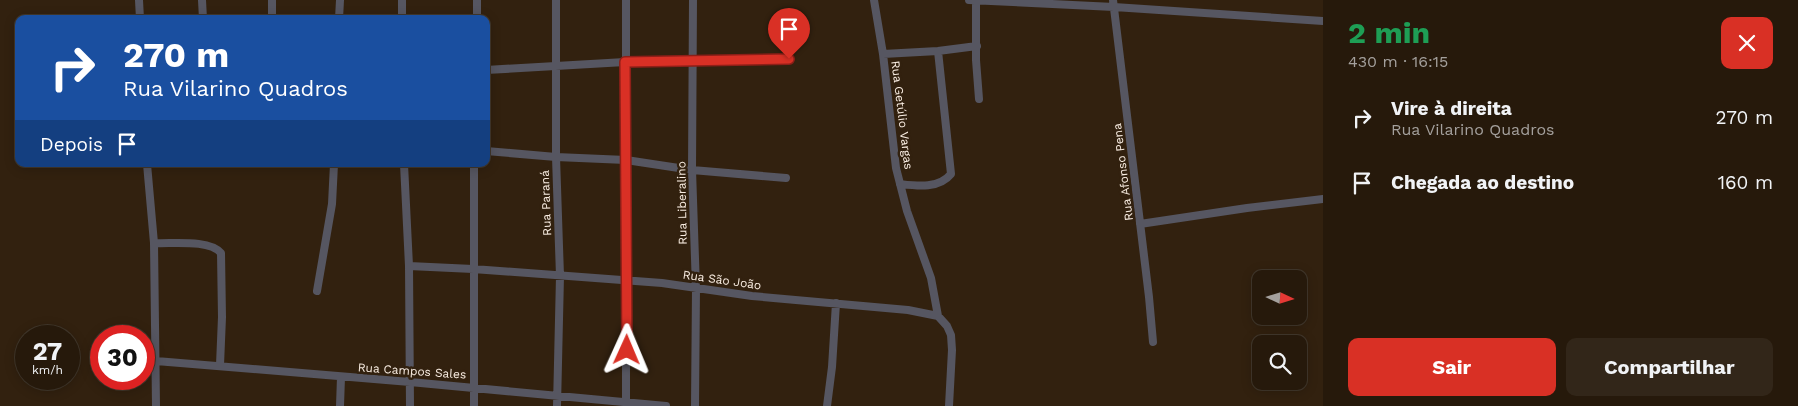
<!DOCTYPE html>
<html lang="pt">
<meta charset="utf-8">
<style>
:root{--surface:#26190b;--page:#322619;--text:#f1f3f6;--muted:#a4a09d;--line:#42382c;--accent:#d93025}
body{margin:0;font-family:"Work Sans",sans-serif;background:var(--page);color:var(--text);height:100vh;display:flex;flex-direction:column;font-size:19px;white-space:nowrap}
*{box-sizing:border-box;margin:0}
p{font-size:16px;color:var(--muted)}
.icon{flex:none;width:28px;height:28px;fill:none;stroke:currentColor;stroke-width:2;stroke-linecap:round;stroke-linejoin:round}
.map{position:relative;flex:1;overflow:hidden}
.details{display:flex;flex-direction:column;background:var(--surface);width:475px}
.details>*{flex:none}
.hud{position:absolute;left:15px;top:15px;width:475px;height:152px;border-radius:10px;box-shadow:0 2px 12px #0003,0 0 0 1px var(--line);background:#1a4fa0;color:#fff;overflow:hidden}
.needle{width:32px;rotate:94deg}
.buttons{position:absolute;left:1252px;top:270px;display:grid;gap:10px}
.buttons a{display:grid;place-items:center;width:55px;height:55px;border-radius:10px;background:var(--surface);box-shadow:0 2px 12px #0003,0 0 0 1px var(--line);font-size:25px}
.speed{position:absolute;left:15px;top:325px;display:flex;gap:10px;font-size:25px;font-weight:700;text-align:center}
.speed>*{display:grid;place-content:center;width:65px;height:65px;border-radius:50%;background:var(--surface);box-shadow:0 2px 12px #0003,0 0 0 1px var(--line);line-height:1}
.speed small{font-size:12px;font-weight:400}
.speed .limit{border:8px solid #d22;background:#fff;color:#111}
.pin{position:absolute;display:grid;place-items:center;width:42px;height:42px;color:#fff;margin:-51px -21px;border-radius:50% 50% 50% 0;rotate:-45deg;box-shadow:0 0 5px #0007}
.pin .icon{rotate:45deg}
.me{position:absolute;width:55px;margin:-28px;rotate:1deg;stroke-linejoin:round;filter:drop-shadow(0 0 4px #0008)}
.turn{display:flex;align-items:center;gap:18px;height:105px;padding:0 25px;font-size:22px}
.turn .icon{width:65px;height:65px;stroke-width:2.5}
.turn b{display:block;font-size:35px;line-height:42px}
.then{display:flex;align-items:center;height:48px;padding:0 25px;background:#0003;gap:10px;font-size:19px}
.round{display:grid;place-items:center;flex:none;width:52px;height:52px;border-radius:10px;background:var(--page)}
.overview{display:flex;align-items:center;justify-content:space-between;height:85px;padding:0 25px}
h1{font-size:30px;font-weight:700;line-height:38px;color:#1e9e55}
.action{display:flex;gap:10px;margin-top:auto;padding:10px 25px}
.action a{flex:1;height:58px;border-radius:10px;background:var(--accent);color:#fff;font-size:20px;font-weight:700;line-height:58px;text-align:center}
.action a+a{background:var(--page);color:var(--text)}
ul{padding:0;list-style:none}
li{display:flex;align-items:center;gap:15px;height:65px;padding:0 25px}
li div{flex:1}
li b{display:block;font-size:19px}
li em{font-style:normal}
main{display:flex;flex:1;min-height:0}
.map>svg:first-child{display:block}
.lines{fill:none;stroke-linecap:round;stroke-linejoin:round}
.street{stroke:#565661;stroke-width:8}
.route-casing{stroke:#8d1f18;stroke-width:12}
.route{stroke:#d93025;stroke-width:9}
.labels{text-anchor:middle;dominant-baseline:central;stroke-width:5;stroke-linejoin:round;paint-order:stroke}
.street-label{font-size:12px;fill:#f9ede2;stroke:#32210f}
</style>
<main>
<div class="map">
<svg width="1323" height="406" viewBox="0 0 1323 406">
<rect width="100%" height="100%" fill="#32210f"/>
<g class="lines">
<!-- street -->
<path class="street" d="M 139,0 L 140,19
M 202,0 L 203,19
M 402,0 L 402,19
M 556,0 L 556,157 L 560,276 L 557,406
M 626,0 L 626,406
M 693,0 L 692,170 L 696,288 L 695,406
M 874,0 L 883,54 L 896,168 L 907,211 L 931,278 L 938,316
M 969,0 L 1114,7 L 1323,21
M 1113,0 L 1149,297 L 1153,342
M 976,1 L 976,60 L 979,99
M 272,19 L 272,0
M 339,19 L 340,0
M 477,19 L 477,0
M 883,54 L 938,51 L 977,46
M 486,70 L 625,62 L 789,59
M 486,151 L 556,157 L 626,160 L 692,170 L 786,178
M 147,164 L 154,243 L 156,406
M 404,164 L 409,266 L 410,406
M 900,184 C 917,186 939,189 951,174 L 938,51
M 1140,224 L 1247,208 L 1323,199
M 154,243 C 172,244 209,239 221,253 L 222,317 L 220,365
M 409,266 L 473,269 L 662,283 L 752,296 L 908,310 L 938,316 L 947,326 L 951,335 L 952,350 L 949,406
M 317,291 L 332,204 L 334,164
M 156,361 L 410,382 L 666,406
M 340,406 L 341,377
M 474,406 L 474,164
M 827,406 L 832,367 L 836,303"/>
</g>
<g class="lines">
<!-- route casing -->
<g class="route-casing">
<path id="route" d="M 627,350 L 625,62 L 789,59"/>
</g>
<!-- route -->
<use href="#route" class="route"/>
</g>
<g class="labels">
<!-- street labels -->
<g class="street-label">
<text transform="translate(902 115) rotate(83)">Rua Getúlio Vargas</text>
<text transform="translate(1123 172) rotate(-97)">Rua Afonso Pena</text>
<text transform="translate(546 203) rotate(-92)">Rua Paraná</text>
<text transform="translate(682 203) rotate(-91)">Rua Liberalino</text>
<text transform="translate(722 280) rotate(8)">Rua São João</text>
<text transform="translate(412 371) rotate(4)">Rua Campos Sales</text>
</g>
</g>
</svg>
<div class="buttons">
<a><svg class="needle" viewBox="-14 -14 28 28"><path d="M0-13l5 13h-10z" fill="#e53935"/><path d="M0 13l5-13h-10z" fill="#a4a09d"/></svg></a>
<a><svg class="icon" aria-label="search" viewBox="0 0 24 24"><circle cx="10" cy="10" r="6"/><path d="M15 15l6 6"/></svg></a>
</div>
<div class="speed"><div>27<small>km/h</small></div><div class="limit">30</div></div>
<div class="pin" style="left:789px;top:59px;background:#d93025"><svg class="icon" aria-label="arrive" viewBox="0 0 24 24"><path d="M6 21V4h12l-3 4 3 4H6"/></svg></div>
<svg class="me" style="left:627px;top:350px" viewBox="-20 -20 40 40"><path d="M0-17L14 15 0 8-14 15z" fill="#d93025" stroke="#fff" stroke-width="4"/></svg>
<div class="hud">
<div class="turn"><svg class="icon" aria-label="right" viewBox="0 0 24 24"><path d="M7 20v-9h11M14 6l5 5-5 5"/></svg><div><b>270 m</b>Rua Vilarino Quadros</div></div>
<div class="then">Depois<svg class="icon" aria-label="arrive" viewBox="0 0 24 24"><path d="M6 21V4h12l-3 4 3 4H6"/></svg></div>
</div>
</div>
<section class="details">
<div class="overview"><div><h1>2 min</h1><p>430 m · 16:15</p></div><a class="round" style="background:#d93025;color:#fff"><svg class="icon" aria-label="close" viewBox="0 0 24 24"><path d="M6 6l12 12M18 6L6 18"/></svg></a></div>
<ul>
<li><svg class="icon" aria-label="right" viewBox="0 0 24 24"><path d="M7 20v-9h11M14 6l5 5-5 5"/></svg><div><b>Vire à direita</b><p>Rua Vilarino Quadros</p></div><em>270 m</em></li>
<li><svg class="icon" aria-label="arrive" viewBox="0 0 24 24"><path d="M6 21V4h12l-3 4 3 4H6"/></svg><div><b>Chegada ao destino</b></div><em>160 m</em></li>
</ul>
<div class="action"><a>Sair</a><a>Compartilhar</a></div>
</section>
</main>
